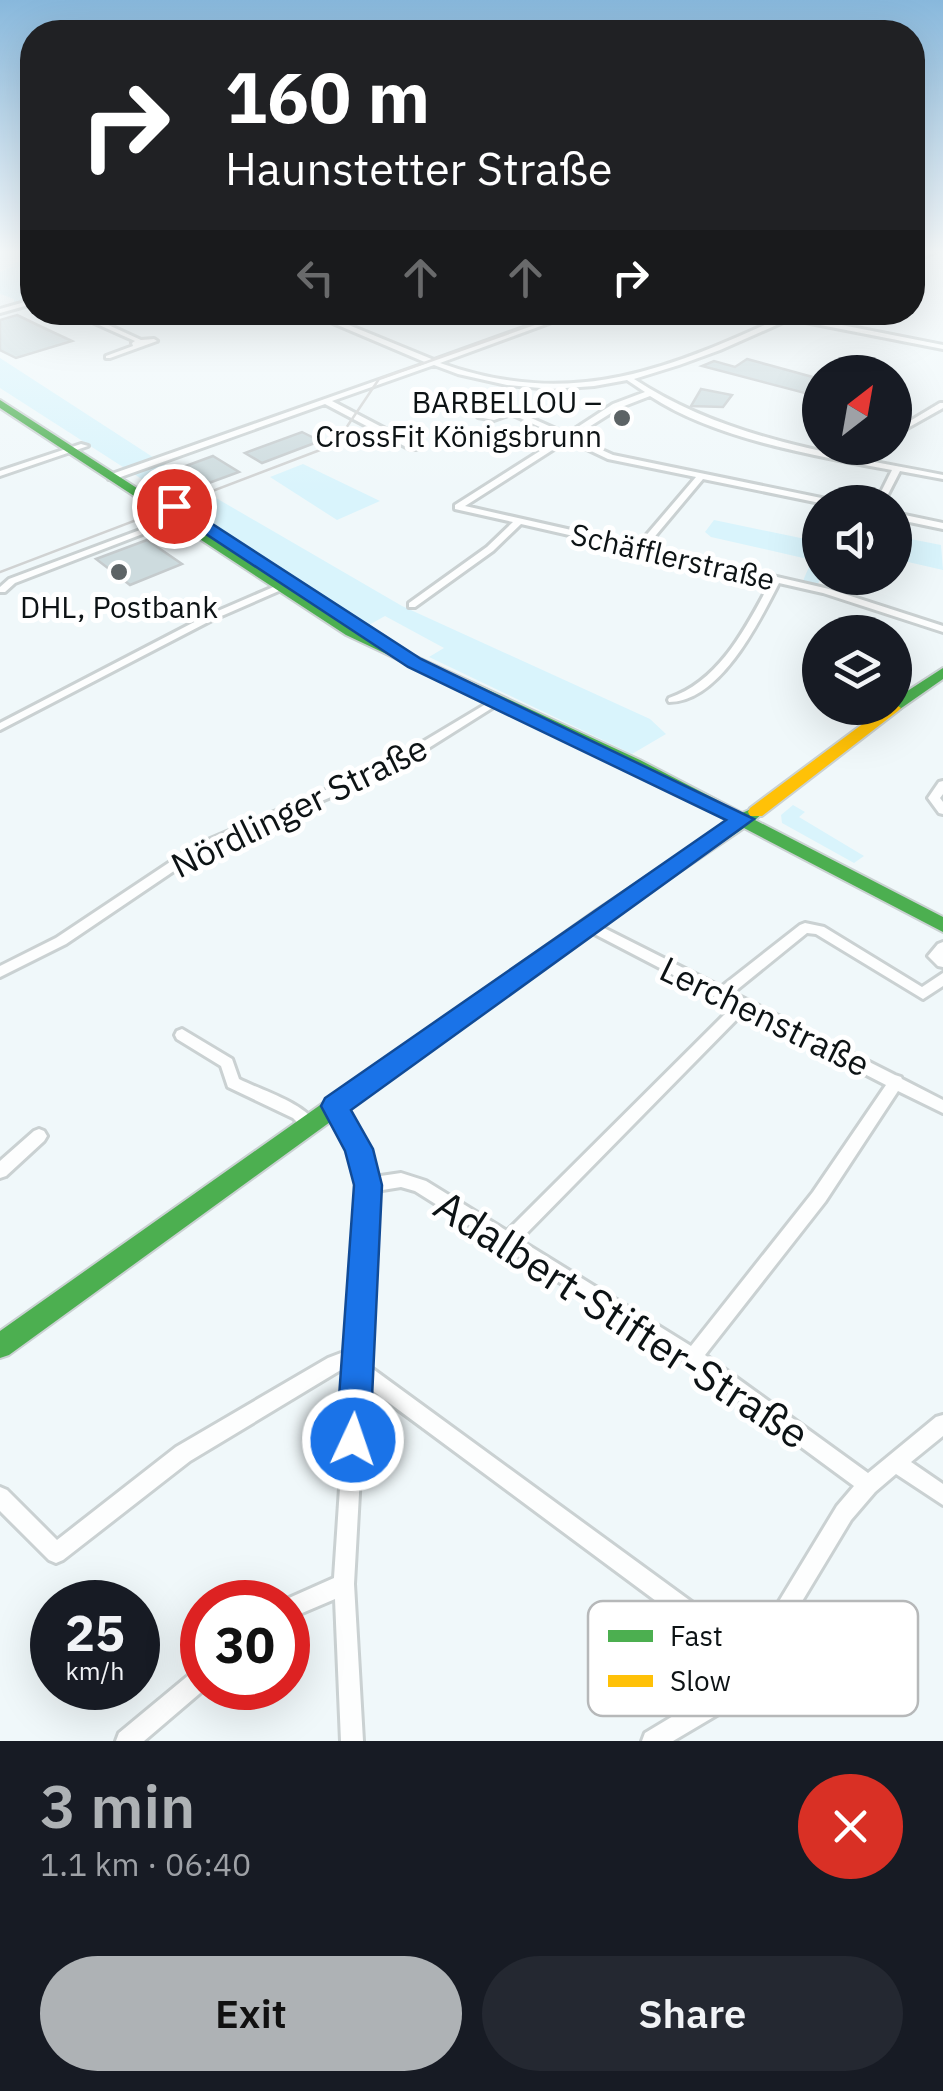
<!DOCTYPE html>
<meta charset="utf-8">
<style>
:root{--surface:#171b24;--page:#242831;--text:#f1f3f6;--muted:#9ea1a6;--accent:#aeb2b5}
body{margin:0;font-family:"IBM Plex Sans",sans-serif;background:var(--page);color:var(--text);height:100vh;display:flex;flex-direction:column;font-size:38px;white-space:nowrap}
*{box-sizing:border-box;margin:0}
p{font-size:32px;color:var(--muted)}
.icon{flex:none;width:55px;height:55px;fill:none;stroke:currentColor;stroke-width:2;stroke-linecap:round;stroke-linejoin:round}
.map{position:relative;height:1741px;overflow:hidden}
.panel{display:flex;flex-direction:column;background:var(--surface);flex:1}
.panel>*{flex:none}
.guide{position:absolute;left:20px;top:20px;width:905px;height:305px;border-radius:40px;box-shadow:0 10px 40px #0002;background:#202124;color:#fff;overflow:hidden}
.needle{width:65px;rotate:31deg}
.tools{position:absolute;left:802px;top:355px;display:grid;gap:20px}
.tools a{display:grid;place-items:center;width:110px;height:110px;border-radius:50%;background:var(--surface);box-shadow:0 10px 40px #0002;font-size:50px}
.speed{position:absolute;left:30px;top:1580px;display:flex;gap:20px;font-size:50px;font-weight:700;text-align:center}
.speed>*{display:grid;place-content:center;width:130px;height:130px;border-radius:50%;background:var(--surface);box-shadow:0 10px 40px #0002;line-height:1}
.speed small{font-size:25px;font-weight:400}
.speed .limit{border:15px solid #d22;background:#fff;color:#111}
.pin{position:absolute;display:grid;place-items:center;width:85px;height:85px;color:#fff;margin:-42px;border:5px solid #fff;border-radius:50%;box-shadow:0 2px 10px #0007}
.me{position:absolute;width:110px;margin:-55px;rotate:3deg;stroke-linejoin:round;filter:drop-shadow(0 0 8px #0008)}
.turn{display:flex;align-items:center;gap:35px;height:210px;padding:0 40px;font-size:45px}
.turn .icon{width:130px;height:130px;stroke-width:2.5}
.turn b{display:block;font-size:70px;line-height:85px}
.lanes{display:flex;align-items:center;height:95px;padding:0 40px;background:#0003;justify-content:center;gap:50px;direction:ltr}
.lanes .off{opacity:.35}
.round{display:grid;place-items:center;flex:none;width:105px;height:105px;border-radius:52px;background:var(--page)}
.headline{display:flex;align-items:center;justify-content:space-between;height:170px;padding:0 40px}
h1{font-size:60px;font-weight:600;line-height:75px;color:var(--accent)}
.button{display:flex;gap:20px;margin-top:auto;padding:20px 40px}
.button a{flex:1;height:115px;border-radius:60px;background:var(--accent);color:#111;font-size:40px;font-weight:600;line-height:115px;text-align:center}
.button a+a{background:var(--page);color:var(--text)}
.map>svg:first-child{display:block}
.green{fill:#d9f4fc}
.building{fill:#cddbde;stroke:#c5cbcd;stroke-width:2.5}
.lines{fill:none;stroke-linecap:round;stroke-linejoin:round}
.street-casing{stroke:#cad1d2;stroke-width:6}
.fast-casing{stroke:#cad1d2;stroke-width:4}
.slow-casing{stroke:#cad1d2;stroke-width:4}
.street{fill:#fdfefe;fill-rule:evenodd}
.fast{fill:#4caf50;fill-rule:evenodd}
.slow{fill:#ffc107;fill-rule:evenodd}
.tram{stroke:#d0d2d2;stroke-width:2.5}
.route{fill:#1a73e8;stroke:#114b97;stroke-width:2.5}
.poi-dot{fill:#5c6365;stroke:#fff;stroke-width:4}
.labels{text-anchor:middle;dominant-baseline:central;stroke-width:10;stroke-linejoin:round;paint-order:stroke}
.far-poi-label{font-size:30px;fill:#0d1315;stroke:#fff;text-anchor:end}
.far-street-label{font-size:30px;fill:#0d1315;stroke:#fff}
.street-label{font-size:35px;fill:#0d1315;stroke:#fff}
.near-street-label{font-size:42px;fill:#0d1315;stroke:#fff}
.key{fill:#fff;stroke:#b6b8b9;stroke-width:2.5}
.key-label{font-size:28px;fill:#0d1315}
</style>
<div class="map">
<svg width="943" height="1741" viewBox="0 0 943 1741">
<rect width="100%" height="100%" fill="#f0f8fa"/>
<!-- green -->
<path class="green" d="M 32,258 L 32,298 L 14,303 L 14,299 L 0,294 L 0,272 L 19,264 L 0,268 Z
M 0,358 L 216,498 L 402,606 L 650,719 L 666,734 L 632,754 L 429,657 L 444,648 L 385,616 L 369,625 L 0,388 Z
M 303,464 L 380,501 L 337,520 L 270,477 Z
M 714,520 L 820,542 L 821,578 L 817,586 L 802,583 L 812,560 L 711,537 L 705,532 Z
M 895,536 L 941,545 L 943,570 L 895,559 Z
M 793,805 L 805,812 L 799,817 L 864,856 L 854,863 L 782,823 L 781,815 Z"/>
<!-- building -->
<path class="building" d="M 17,315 L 44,328 L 72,341 L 16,358 L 0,350 L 0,320 Z
M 747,359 L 820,379 L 820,397 L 702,366 L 714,361 L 735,367 Z
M 701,389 L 732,395 L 723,407 L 691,406 Z
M 302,432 L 320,441 L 262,463 L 245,453 Z
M 213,456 L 239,472 L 206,484 L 180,468 Z
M 147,540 L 182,564 L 130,585 L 96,559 Z"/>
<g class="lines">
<!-- street casing -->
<g class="street-casing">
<path id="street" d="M 933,249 L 941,249 L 912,262 L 912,258 Z
M 32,300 L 32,304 L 0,313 L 0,309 Z
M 912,300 L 915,301 L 915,303 L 912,304 Z
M 70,312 L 80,312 L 141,340 L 154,339 L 157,341 L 110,358 L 106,358 L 106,356 L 133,346 L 132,343 L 135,341 Z
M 307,312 L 317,312 L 434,360 L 568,312 L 579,312 L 440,363 C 575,411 671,368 793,312 L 803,312 L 796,316 L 943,345 L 943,349 L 790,319 L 720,350 L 679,365 L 634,379 C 727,440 836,454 943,475 L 943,479 L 900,471 L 884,502 L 876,502 L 892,470 C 816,456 715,439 650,396 L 619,408 L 573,437 L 613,455 L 831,500 L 832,502 L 820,503 L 703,479 L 646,547 L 829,589 L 943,626 L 943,632 L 823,593 L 779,583 C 759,622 720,702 669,702 L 668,700 L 669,698 C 720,681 747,626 771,581 L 521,524 L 493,551 L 415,607 L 409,607 L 409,603 L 487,547 L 513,522 L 455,509 L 455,505 L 562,437 L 511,414 L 494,420 L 478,417 L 478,413 L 493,416 L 511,409 L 567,434 L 613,404 L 645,392 L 627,380 L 594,386 L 551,389 L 507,385 L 458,374 L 434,365 L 332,401 L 416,445 L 416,449 L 410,449 L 325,404 L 115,479 L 109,479 L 109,475 L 427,363 ZM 568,440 L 608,459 L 696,477 L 638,545 L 465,506 Z
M 940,403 L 943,403 L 943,408 L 895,435 L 895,430 Z
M 81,444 L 88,446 L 0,476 L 0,471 Z
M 895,513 L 943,523 L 943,529 L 895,519 Z
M 172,518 L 179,520 L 15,583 L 5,592 L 0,592 L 0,587 L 9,579 Z
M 278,585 L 283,588 L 281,590 L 210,621 L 0,730 L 0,723 L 204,617 Z
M 496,698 L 500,699 L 501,701 L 500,703 L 392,771 L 202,852 L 66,944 L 0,977 L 0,966 L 56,938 L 194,846 L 384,765 Z
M 943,781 L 943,794 L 940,798 L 943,802 L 943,814 L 939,813 L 928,798 L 939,782 Z
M 588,920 L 721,987 L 800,925 L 805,923 L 824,927 L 922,987 L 943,973 L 943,986 L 923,999 L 816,934 L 807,933 L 733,993 L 895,1075 L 901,1077 L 902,1079 L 943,1100 L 943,1113 L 898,1091 L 825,1202 L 705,1355 L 868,1473 L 936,1417 L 943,1415 L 943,1436 L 911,1462 L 943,1484 L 943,1505 L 896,1474 L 875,1492 L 851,1520 L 766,1661 L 763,1669 L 760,1671 L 744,1699 L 673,1741 L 642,1741 L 645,1733 L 728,1683 L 741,1664 L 365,1385 L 354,1584 L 363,1741 L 341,1741 L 335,1599 L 288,1619 L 288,1602 L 280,1602 L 334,1578 L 348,1368 L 339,1371 L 190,1461 L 63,1560 L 56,1563 L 49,1560 L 0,1511 L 0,1487 L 7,1490 L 57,1540 L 176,1447 L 328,1358 L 349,1350 L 360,1185 L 352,1150 L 326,1106 L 329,1102 L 334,1100 L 339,1102 L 367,1149 L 374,1177 L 401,1173 L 426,1181 L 507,1231 L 733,1006 L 583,928 L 581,925 L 583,922 ZM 744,1012 L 886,1085 L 813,1192 L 691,1346 L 520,1240 ZM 401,1187 L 415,1191 L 687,1363 L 854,1486 L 837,1506 L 752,1646 L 366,1364 L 376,1191 Z
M 943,942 L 943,967 L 938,966 L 928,956 L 938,944 Z
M 182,1029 L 232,1059 L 239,1079 C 263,1091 302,1102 317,1124 L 314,1129 L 309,1130 L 304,1129 L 293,1118 L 228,1087 L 221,1066 L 177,1039 L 175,1035 L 177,1031 Z
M 39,1129 L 44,1131 L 47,1136 L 44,1141 L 6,1176 L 0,1178 L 0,1161 L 34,1131 Z
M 202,1666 L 202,1688 L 206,1688 L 144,1741 L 116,1741 L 119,1733 L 195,1670 Z"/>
</g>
<!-- fast casing -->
<g class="fast-casing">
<path id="fast" d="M 0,400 L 356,629 L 640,760 L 742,813 L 756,807 L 762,808 L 764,812 L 755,820 L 943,917 L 943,932 L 744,828 L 607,921 L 9,1355 L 0,1358 L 0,1331 L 595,911 L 730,821 L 628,768 L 346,635 L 0,408 Z
M 943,668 L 943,679 L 900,709 L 890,709 L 895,708 L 895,699 Z"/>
</g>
<!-- slow casing -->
<g class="slow-casing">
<path id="slow" d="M 895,704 L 901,708 L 898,711 L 762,816 L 750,816 L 748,812 L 750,808 L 884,708 L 895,708 Z"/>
</g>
<!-- street -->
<use href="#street" class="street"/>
<!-- fast -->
<use href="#fast" class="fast"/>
<!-- slow -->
<use href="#slow" class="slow"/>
<!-- tram -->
<path class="tram" d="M 0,572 L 320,450 L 342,434 L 379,379 L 568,312"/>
</g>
<!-- sky -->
<linearGradient id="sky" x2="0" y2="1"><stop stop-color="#88b8dc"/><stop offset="0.51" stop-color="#f8fcfd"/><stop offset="1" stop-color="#f8fcfd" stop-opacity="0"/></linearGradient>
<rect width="943" height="493" fill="url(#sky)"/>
<!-- route -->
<path class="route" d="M 168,503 L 180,503 L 421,659 L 754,819 L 351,1110 L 373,1149 L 382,1185 L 370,1440 L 365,1452 L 353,1457 L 341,1452 L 336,1440 L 354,1185 L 345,1151 L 321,1106 L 325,1098 L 726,820 L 408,667 L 168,509 Z"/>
<!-- markers -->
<g class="poi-dot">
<circle cx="622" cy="418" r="10"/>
<circle cx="119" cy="572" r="10"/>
</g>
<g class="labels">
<!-- far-poi labels -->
<g class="far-poi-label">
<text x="602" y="401">BARBELLOU –<tspan x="602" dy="34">CrossFit Königsbrunn</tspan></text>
<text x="119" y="606" text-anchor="middle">DHL, Postbank</text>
</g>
<!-- far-street labels -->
<g class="far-street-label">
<text transform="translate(673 556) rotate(13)">Schäfflerstraße</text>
</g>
<!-- street labels -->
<g class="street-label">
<text transform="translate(299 806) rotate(-26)">Nördlinger Straße</text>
<text transform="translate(765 1016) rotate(26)">Lerchenstraße</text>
</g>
<!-- near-street labels -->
<g class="near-street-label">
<text transform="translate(622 1319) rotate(33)">Adalbert-Stifter-Straße</text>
</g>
</g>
<!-- legend -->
<rect x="588" y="1601" width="330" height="115" rx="15" class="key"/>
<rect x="608" y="1630" width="45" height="12" fill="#4caf50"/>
<rect x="608" y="1675" width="45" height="12" fill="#ffc107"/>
<g class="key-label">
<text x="670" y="1646">Fast</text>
<text x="670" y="1691">Slow</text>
</g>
</svg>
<div class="tools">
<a><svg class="needle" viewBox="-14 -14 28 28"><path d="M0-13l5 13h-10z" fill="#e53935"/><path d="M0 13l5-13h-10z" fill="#9ea1a6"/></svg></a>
<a><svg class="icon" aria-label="sound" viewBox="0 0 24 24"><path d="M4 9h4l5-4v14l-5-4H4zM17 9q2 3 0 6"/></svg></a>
<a><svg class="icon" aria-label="layers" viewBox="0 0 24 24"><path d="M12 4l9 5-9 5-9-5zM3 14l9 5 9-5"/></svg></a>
</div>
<div class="speed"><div>25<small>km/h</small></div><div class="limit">30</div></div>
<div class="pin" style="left:174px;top:506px;background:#d93025"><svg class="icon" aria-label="arrive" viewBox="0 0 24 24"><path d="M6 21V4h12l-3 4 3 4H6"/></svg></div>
<svg class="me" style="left:353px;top:1440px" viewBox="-20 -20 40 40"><circle r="17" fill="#1a73e8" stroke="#fff" stroke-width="3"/><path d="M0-11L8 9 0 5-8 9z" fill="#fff"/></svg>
<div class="guide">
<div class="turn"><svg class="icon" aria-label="right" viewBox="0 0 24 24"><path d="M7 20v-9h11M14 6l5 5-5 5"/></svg><div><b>160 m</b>Haunstetter Straße</div></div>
<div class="lanes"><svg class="icon off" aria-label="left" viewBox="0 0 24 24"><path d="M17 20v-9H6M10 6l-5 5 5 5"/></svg><svg class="icon off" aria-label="ahead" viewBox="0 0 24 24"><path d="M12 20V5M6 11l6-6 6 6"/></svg><svg class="icon off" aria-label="ahead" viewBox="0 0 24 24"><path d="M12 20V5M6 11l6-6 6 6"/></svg><svg class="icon" aria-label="right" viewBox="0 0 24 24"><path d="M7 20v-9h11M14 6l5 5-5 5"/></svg></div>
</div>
</div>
<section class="panel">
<div class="headline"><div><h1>3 min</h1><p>1.1 km · 06:40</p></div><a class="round" style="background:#d93025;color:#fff"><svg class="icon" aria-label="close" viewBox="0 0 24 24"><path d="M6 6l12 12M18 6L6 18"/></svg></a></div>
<div class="button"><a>Exit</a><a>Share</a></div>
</section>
